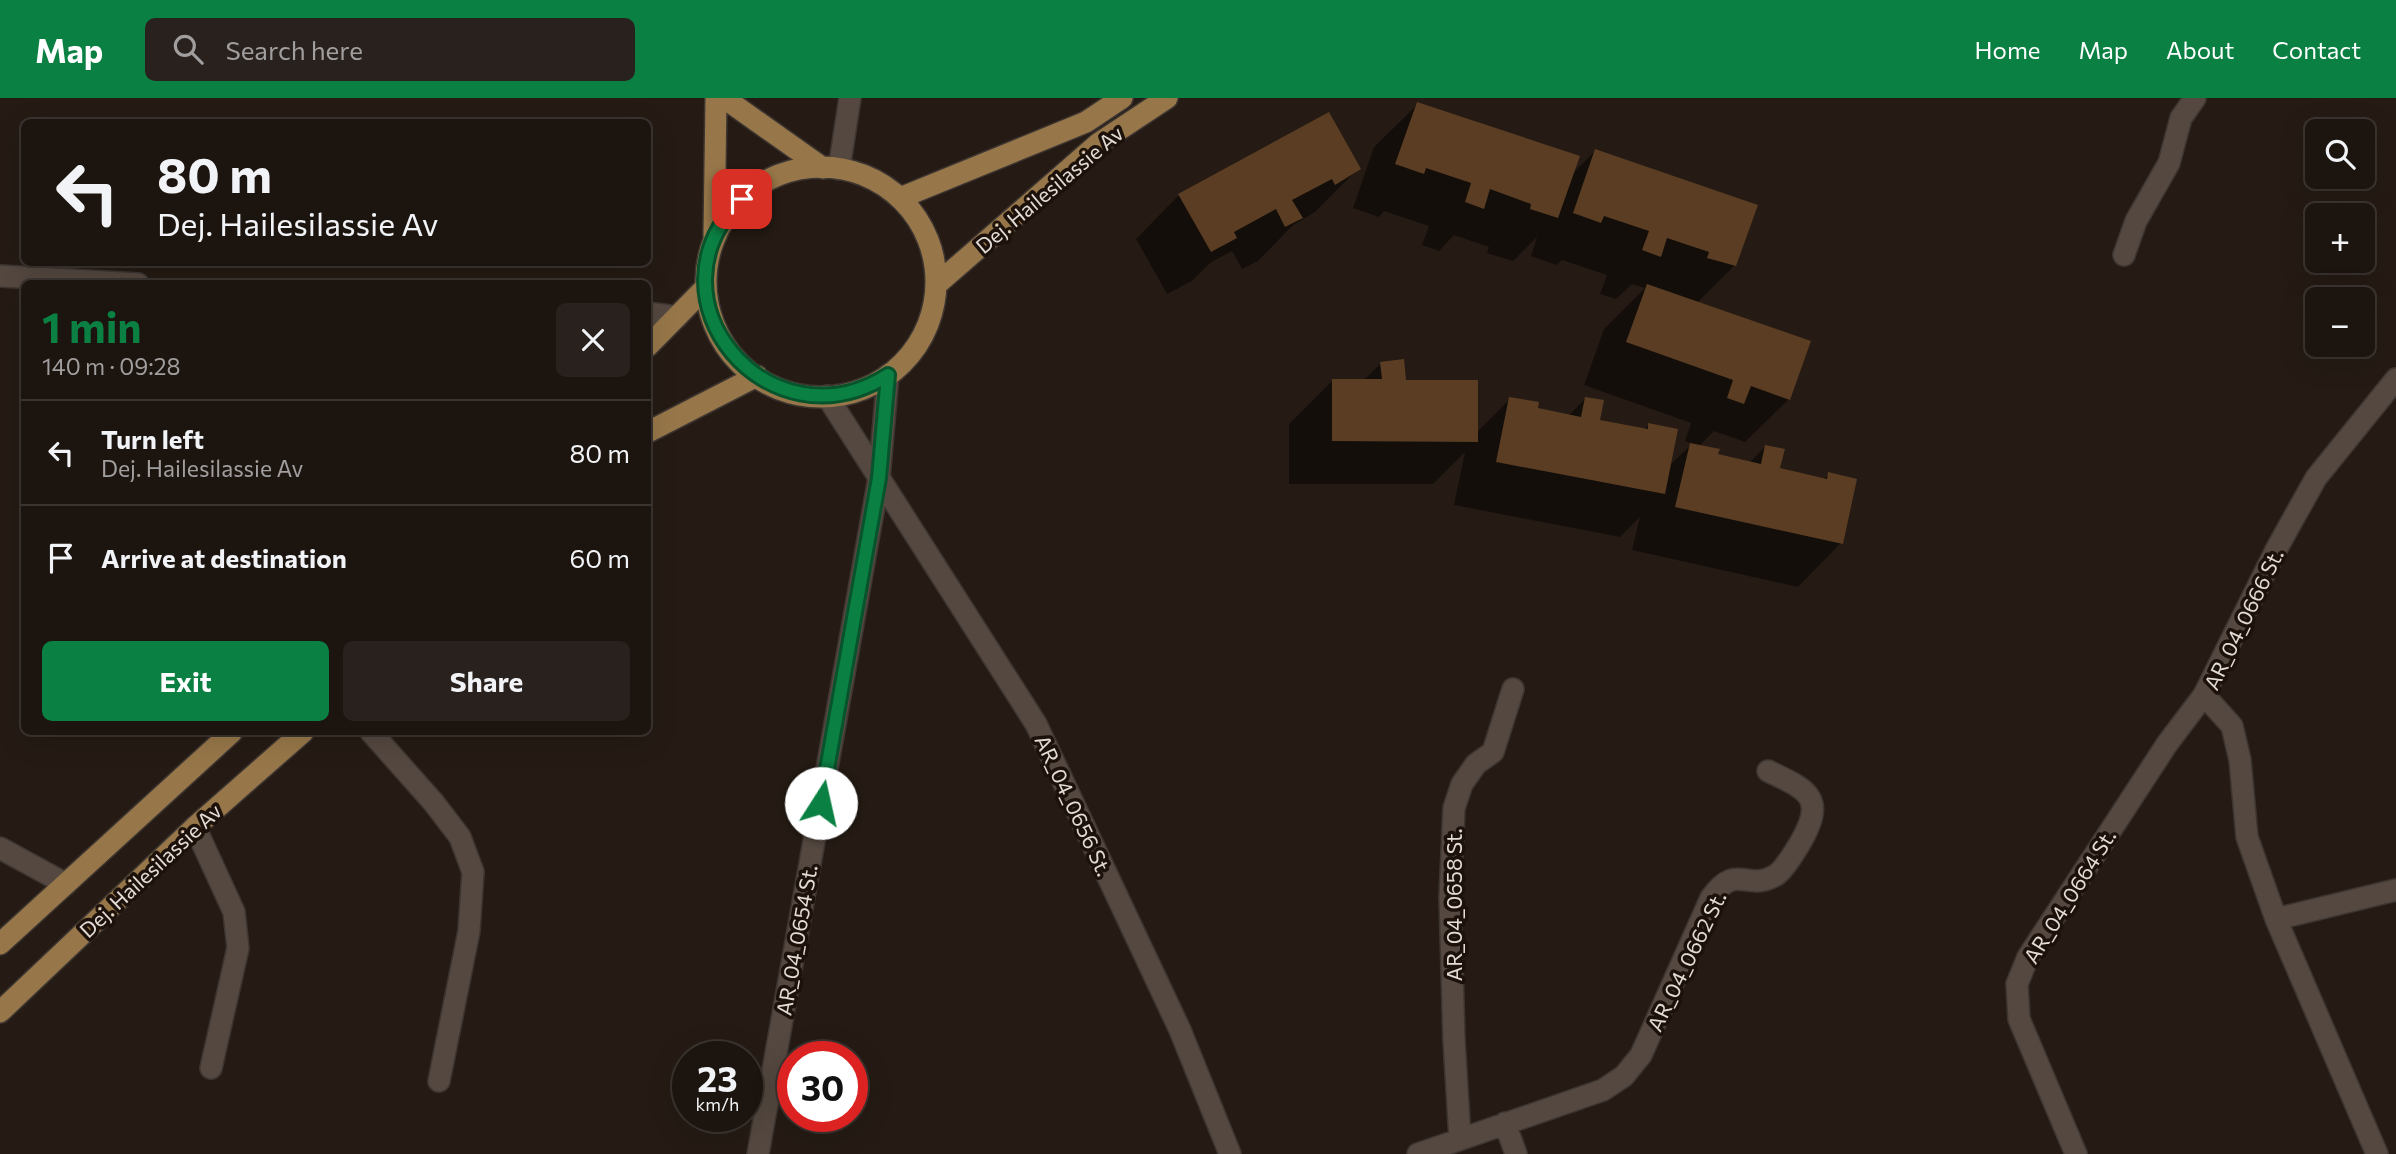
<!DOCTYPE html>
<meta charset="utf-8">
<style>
:root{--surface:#1c140f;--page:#29211d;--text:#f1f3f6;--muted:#a09e9e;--line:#3a332f;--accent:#0b8043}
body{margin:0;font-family:Commissioner,sans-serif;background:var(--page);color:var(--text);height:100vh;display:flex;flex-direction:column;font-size:26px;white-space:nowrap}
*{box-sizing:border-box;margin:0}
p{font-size:23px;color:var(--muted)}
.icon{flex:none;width:38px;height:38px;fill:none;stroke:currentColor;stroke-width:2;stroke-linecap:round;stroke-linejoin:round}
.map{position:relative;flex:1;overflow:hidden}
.details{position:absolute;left:21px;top:182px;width:630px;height:455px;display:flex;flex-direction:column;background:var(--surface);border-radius:10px;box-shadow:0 7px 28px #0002,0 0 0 2px var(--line)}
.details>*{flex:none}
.hud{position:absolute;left:21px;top:21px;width:630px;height:147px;border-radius:10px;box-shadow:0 7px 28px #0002,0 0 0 2px var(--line);background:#1c140f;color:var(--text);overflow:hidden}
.controls{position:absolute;left:2305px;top:21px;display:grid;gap:14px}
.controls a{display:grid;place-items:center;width:70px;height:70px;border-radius:10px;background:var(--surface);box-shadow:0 7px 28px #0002,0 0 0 2px var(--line);font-size:35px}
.speed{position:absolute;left:672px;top:943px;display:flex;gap:14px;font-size:35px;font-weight:700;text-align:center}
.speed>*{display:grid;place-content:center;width:91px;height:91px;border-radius:50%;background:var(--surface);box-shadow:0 7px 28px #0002,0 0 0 2px var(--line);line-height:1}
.speed small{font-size:18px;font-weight:400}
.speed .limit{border:10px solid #d22;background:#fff;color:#111}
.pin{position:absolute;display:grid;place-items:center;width:60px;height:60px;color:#fff;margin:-30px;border-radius:14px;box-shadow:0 4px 10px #0006}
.me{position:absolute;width:77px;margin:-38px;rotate:10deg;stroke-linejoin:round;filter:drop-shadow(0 0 5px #0008)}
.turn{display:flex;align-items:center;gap:24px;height:147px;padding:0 21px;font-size:32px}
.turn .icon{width:91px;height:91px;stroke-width:2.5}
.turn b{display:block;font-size:49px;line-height:60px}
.round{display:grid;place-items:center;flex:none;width:74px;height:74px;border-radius:10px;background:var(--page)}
.summary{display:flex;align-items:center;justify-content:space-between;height:119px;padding:0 21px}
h1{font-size:42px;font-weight:700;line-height:52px;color:var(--accent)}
.button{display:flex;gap:14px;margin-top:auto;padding:14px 21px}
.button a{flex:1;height:80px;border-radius:10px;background:var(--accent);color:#fff;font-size:28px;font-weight:700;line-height:80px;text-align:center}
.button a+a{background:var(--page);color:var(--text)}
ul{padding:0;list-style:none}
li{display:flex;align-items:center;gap:21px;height:105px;padding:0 21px;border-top:2px solid var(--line)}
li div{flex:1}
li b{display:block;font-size:26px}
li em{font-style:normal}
header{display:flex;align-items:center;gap:42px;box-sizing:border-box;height:98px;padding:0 35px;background:var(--accent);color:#fff}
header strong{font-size:33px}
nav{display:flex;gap:38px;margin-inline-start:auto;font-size:24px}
.search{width:490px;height:63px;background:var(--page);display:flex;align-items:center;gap:18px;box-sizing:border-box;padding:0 24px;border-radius:10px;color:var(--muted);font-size:26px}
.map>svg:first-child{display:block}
.shadow{fill:#0007}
.building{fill:#5a3d22}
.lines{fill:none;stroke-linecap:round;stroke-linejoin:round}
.minor-casing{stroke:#3d3531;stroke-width:24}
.major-casing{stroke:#3d3531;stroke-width:24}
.minor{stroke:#544840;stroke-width:21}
.major{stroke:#977749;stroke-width:21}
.route-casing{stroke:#07532c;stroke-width:18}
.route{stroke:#0b8043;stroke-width:12}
.labels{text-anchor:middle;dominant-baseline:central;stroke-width:7;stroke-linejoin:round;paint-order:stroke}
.street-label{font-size:21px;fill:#e3dbd6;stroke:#1c120b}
</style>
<header>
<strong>Map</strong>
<div class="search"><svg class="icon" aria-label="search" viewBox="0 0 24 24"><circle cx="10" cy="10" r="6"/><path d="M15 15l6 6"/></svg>Search here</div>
<nav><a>Home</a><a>Map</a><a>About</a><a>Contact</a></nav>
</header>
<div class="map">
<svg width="2396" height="1056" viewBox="0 0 2396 1056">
<rect width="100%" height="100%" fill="#251b14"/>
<!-- shadow -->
<path class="shadow" d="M 1418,6 L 1571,77 L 1595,53 L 1734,168 L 1697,205 L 1789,301 L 1745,344 L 1714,333 L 1699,348 L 1716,357 L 1749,365 L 1766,348 L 1778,372 L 1823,382 L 1829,376 L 1841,445 L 1798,489 L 1632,452 L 1640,419 L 1620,439 L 1454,407 L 1465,354 L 1433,386 L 1289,386 L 1289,326 L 1332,283 L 1363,283 L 1381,265 L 1476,335 L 1510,301 L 1535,312 L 1568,318 L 1585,301 L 1598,324 L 1643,332 L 1649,327 L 1669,368 L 1692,346 L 1685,343 L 1691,325 L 1584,287 L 1604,231 L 1645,190 L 1632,186 L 1616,201 L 1600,196 L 1607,177 L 1562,162 L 1556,167 L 1531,158 L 1537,139 L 1513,163 L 1487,155 L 1489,149 L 1454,137 L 1439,153 L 1422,147 L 1429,128 L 1384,113 L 1379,119 L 1353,110 L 1374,49 Z
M 1358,71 L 1315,114 L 1292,128 L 1258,163 L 1242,171 L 1232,153 L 1210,165 L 1192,183 L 1167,196 L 1136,141 L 1179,97 Z"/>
<!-- building -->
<path class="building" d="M 1417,4 L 1580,58 L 1558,120 L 1530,111 L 1531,106 L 1490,91 L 1484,111 L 1465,104 L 1471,85 L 1426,70 L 1424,76 L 1395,66 Z
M 1329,14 L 1361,71 L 1335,87 L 1332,81 L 1292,102 L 1303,120 L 1285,129 L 1276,111 L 1234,134 L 1237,140 L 1211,154 L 1178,96 Z
M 1595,51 L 1758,107 L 1736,168 L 1707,160 L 1709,154 L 1667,140 L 1661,159 L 1642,152 L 1649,133 L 1604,118 L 1601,125 L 1573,115 Z
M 1647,186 L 1811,243 L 1790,302 L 1751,288 L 1744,306 L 1727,300 L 1733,282 L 1626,244 Z
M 1404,261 L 1406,282 L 1478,282 L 1478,344 L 1332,343 L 1332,281 L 1382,281 L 1380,264 Z
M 1509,299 L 1539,304 L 1538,310 L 1581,319 L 1585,299 L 1604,302 L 1600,322 L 1648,331 L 1648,325 L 1678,331 L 1665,396 L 1496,364 Z
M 1690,345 L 1720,351 L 1718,356 L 1761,366 L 1765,347 L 1785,351 L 1780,370 L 1827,381 L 1828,374 L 1857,381 L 1843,446 L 1675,409 Z"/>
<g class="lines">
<!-- minor casing -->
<g class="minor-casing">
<path id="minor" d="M 839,71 L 850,0
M 2124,157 L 2136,123 L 2169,65 L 2181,20 L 2195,0
M 0,178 L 138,186
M 648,215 L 677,219
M 827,298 L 1036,626 L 1180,932 L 1230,1056
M 2204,597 L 2232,628 L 2240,662 L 2247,739 L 2276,821 L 2377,1056
M 371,634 L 434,705 L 460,739 L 473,774 L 469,833 L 439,983
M 195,729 L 234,814 L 238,850 L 211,970
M 0,750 L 66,786
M 2276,821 L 2396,792
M 1505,1025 L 1516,1056
M 1460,1041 L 1454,942 L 1450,799 L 1454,710 L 1462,686 L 1476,666 L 1493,654 L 1513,591
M 758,1056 L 879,380 L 888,277
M 1418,1056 L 1603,992 L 1624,978 L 1641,957 L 1711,800 C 1737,763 1746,795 1776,777 C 1785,771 1793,756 1799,747 C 1826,701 1811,693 1768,673
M 2076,1056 L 2019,921 L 2017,886 L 2028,859 L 2167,646 L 2204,597 L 2277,450 L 2316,380 L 2396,281"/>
</g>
<!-- major casing -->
<g class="major-casing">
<path id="major" d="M 724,0 L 823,70
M706 184a115 115 0 1 1 230 0a115 115 0 1 1-230 0Z
M 900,100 L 1086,24 L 1122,0
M 714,138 L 716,0
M 936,187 L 1099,45 L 1167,0
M 648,248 L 706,189
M 648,334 L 757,278
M 0,846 L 232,634
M 0,914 L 195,729 L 303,634"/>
</g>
<!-- minor -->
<use href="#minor" class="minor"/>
<!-- major -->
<use href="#major" class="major"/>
</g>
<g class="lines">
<!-- route casing -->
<g class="route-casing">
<path id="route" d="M 742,101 C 640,200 769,353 888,277 L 879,380 L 821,705"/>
</g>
<!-- route -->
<use href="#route" class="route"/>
</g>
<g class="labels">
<!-- street labels -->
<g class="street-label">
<text transform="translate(1049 91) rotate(-40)">Dej. Hailesilassie Av</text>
<text transform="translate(2243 521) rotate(-64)">AR_04_0666 St.</text>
<text transform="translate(1074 707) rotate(65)">AR_04_0656 St.</text>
<text transform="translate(150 772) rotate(-43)">Dej. Hailesilassie Av</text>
<text transform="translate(2069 798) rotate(-58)">AR_04_0664 St.</text>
<text transform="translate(1453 807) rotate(-90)">AR_04_0658 St.</text>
<text transform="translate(796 842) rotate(-80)">AR_04_0654 St.</text>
<text transform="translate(1686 863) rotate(-64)">AR_04_0662 St.</text>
</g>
</g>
</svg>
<div class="controls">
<a><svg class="icon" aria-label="search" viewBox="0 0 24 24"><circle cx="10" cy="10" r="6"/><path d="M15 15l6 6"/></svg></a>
<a>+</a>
<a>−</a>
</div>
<div class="speed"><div>23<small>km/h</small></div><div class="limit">30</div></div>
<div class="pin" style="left:742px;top:101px;background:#d93025"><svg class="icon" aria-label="arrive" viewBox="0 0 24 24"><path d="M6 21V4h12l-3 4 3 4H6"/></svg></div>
<svg class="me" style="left:821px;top:705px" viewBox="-20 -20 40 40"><circle r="19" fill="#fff"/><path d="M0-13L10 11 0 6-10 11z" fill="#0b8043"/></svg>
<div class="hud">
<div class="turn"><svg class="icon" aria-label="left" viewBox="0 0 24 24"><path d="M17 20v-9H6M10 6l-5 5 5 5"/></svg><div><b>80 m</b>Dej. Hailesilassie Av</div></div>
</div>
<section class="details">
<div class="summary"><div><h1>1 min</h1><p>140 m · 09:28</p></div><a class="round"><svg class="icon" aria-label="close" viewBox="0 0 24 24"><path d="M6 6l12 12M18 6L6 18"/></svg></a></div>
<ul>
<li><svg class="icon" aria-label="left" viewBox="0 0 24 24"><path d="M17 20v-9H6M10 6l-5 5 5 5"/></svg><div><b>Turn left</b><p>Dej. Hailesilassie Av</p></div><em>80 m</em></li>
<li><svg class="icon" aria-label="arrive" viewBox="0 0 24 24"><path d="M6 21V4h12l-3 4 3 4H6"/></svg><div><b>Arrive at destination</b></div><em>60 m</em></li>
</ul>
<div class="button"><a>Exit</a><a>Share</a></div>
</section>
</div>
